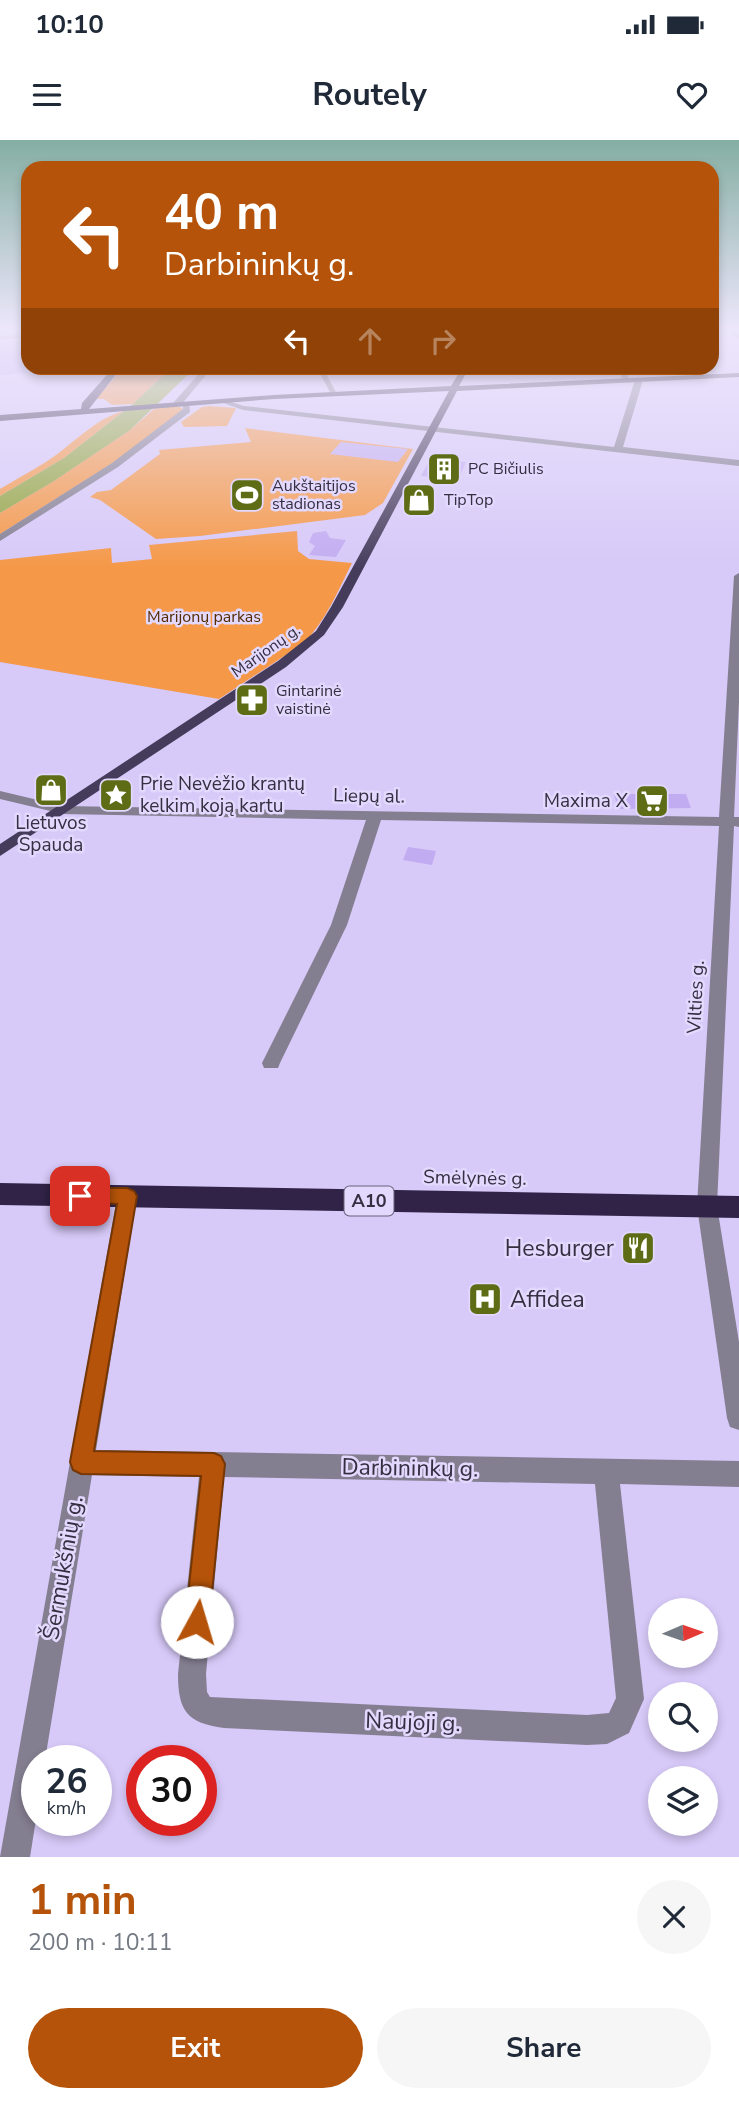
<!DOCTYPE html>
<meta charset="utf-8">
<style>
:root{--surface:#fff;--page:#f6f6f7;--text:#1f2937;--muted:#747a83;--accent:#b45309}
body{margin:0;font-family:"Nunito Sans",sans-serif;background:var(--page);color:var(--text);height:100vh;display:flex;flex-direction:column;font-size:26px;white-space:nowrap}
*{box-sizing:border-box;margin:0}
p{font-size:23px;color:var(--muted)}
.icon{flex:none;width:38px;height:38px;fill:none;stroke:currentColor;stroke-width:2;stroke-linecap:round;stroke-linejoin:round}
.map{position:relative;height:1717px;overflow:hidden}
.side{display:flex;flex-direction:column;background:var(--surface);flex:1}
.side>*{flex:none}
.hud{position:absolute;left:21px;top:21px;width:698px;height:214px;border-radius:21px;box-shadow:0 4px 10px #0003;background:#b45309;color:#fff;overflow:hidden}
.needle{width:46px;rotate:88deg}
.fabs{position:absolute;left:648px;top:1458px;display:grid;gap:14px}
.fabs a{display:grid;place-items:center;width:70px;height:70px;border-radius:50%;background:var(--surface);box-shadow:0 4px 10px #0003;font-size:35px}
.speed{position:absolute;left:21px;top:1605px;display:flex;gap:14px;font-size:35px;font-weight:700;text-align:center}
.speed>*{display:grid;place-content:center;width:91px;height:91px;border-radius:50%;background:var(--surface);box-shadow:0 4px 10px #0003;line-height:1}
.speed small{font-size:18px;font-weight:400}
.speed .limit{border:10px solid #d22;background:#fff;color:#111}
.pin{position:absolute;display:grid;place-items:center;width:60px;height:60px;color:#fff;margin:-30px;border-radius:14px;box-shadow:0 4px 10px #0006}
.me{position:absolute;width:77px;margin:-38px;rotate:6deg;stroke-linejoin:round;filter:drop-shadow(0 0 5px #0008)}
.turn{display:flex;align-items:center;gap:24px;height:147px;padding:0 28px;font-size:32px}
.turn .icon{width:91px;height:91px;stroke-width:2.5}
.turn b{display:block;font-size:49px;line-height:60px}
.lanes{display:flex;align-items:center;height:66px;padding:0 28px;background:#0003;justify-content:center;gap:35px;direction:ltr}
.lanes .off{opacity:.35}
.round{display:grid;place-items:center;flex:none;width:74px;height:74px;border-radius:37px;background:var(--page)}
.head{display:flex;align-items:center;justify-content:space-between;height:119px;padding:0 28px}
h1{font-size:42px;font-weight:700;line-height:52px;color:var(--accent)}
.action{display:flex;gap:14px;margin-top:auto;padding:14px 28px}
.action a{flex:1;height:80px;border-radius:42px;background:var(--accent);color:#fff;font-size:28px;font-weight:700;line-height:80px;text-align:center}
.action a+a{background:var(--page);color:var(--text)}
.status{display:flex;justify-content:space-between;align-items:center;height:49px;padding:0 35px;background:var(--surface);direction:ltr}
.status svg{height:19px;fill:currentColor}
header{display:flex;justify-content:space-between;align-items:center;height:91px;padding:0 28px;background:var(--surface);font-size:32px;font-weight:700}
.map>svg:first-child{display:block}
.green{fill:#f59847}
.water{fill:#92a53c}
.building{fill:#c2acf1}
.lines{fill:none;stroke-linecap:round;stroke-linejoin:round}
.minor{fill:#847e91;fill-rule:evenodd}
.major{fill:#453b5b;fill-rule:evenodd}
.highway{fill:#302347;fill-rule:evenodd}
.route{fill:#b45309;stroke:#753606;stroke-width:2}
.labels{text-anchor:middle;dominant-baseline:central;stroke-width:5;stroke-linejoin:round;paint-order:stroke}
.far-poi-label{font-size:16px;fill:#352f41;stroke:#e3d8fe;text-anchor:start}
.far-park-label{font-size:16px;fill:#542c03;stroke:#e3d8fe}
.far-street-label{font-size:16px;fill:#352f41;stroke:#e3d8fe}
.shield{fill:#e3d8fe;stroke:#69627a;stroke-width:2}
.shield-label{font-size:18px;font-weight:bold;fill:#352f41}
.poi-label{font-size:19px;fill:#352f41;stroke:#e3d8fe;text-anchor:start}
.street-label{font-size:19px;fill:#352f41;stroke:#e3d8fe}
.near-poi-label{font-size:23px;fill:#352f41;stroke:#e3d8fe;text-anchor:end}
.near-street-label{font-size:23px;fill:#352f41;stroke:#e3d8fe}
</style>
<div class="status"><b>10:10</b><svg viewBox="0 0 49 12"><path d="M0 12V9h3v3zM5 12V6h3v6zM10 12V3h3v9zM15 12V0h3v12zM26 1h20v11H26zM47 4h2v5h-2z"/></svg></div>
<header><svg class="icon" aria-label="menu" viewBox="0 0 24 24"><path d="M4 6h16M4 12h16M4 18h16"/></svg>Routely<svg class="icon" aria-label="heart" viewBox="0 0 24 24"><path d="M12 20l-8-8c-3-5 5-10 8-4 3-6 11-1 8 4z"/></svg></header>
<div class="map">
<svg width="739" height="1717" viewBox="0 0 739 1717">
<rect width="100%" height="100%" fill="#d7c9f8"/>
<!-- green -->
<path class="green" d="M 123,228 L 171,228 L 133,264 L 112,265 L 104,259 L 96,259 Z
M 176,266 L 182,268 L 182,271 L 124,316 L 0,394 L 0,373 L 54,341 L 130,290 L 154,269 Z
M 209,266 L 236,268 L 227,286 L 184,287 L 181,282 L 202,267 Z
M 124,271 L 64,318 L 0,356 L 0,349 C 18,338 38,328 56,315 C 78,299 97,278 124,271 Z
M 245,288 L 413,309 L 383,363 L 365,375 L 200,396 L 156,399 L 100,360 L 90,357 L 97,352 L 111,350 L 160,314 L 159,310 L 251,302 Z
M 297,391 L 298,411 L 309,419 L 352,423 C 338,451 326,480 304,503 L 219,559 L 0,522 L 0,420 L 111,408 L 112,423 L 152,419 L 149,405 Z"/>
<!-- water -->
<path class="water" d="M 171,228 L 195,228 L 130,290 L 54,341 L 0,373 L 0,356 L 64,318 L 133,264 Z"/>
<!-- building -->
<path class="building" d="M 28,200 L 28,215 L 20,216 L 26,233 L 0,235 L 0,203 Z
M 341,302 L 408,309 L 398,322 L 330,314 Z
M 430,319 L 466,322 L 458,340 L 421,336 Z
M 326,391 L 330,398 L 346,400 L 336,417 L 309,415 L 315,406 L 309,402 L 313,393 Z
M 614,654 L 686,654 L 691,668 L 618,669 Z
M 408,707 L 436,711 L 432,725 L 403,720 Z"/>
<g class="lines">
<!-- minor -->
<path class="minor" d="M 726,189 L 733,189 L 739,194 L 739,199 Z
M 28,193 L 28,197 L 0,200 L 0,196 Z
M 204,228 L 212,228 L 180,266 L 174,266 L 174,262 Z
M 317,228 L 323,228 L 338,256 L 332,256 Z
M 620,228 L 627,228 L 629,243 L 622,241 Z
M 639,238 L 643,240 L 623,307 L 739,320 L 739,326 L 243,270 L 218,261 L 222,259 L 244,266 L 614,307 L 635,240 Z
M 183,262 L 189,262 L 190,272 L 118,327 L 0,401 L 0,394 L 112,323 L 183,269 Z
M 739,433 L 739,562 L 734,677 L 739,677 L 739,687 L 734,686 L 717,1066 L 739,1202 L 739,1290 L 730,1287 L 727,1278 L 697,1066 L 719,686 L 381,680 L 347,785 L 280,923 L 278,928 L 264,928 L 262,923 L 331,785 L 366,680 L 63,674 L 0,659 L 0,651 L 63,666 L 719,677 L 734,436 Z
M 127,1048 L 134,1051 L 137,1057 L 96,1310 L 739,1321 L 739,1347 L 620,1344 L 644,1559 L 629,1593 L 607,1604 L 587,1605 L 224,1588 C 187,1583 178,1571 178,1534 L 199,1337 L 92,1335 L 45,1620 L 37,1620 L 37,1673 L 30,1717 L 0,1717 L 117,1057 L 120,1051 ZM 224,1337 L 595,1344 L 616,1558 L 609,1573 L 587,1575 L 210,1557 L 207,1552 L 206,1534 Z"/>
<!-- major -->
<path class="major" d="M 113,228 L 121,228 L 89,269 L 274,255 L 451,246 L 462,228 L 469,228 L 459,246 L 739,233 L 739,237 L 457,251 L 343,467 L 324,495 L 286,527 L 0,716 L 0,704 L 278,521 L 316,491 L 331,467 L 449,251 L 274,259 L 0,281 L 0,275 L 81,269 L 82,263 Z"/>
<!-- highway -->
<path class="highway" d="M 0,1043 L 739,1056 L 739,1078 L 0,1065 Z"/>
</g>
<!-- sky -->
<linearGradient id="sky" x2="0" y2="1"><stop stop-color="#85aea3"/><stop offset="0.44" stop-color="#ede7fc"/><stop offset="1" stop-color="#ede7fc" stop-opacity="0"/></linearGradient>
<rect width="739" height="429" fill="url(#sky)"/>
<!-- route -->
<path class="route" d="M 80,1048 L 127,1048 L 134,1051 L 137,1056 L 94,1311 L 214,1313 L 221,1316 L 225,1324 L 209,1482 L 206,1490 L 197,1494 L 188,1490 L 185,1482 L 201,1336 L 81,1334 L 73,1330 L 70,1322 L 117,1064 L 74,1061 L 71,1056 L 74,1050 Z"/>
<!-- icons -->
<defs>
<g id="building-square" transform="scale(1.75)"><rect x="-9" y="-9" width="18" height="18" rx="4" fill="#5d6c15" stroke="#e3d8fe"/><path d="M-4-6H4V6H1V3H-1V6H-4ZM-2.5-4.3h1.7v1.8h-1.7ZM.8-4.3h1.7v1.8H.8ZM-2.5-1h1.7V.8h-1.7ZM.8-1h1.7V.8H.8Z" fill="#fff"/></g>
<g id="stadium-square" transform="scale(1.75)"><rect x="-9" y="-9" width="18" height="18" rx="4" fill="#5d6c15" stroke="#e3d8fe"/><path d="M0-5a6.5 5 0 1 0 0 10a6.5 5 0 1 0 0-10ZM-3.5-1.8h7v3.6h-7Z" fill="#fff"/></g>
<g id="shop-square" transform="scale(1.75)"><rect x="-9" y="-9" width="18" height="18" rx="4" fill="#5d6c15" stroke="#e3d8fe"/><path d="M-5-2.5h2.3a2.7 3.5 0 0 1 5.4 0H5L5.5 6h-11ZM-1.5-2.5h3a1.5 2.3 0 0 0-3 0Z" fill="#fff"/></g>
<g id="pharmacy-square" transform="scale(1.75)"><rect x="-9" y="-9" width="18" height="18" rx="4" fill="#5d6c15" stroke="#e3d8fe"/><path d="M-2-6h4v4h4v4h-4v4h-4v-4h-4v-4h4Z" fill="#fff"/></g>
<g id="sight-square" transform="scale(1.75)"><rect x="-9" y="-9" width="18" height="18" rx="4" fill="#5d6c15" stroke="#e3d8fe"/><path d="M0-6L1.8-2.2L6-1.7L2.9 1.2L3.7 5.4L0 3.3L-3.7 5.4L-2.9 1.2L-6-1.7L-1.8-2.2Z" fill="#fff"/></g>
<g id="supermarket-square" transform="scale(1.75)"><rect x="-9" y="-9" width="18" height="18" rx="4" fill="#5d6c15" stroke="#e3d8fe"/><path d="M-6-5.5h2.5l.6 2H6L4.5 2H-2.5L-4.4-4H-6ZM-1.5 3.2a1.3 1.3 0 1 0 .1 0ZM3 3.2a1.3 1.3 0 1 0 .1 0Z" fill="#fff"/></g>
<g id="restaurant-square" transform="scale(1.75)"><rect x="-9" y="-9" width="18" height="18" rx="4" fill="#5d6c15" stroke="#e3d8fe"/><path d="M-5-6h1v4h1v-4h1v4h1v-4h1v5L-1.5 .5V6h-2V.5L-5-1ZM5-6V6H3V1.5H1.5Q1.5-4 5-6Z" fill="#fff"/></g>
<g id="hospital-square" transform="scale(1.75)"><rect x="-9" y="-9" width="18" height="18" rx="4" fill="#5d6c15" stroke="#e3d8fe"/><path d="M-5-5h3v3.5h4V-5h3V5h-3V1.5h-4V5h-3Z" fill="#fff"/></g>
</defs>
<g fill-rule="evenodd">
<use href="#building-square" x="444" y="329"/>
<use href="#stadium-square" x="247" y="355"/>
<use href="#shop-square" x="419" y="360"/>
<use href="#pharmacy-square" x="252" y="560"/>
<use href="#shop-square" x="51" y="650"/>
<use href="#sight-square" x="116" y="655"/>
<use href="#supermarket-square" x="652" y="661"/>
<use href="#restaurant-square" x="638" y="1108"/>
<use href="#hospital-square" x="485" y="1159"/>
</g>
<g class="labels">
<!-- far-poi labels -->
<g class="far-poi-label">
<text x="468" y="329">PC Bičiulis</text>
<text x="272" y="346">Aukštaitijos<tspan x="272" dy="18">stadionas</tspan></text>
<text x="444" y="360">TipTop</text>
<text x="276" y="551">Gintarinė<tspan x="276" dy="18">vaistinė</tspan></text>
</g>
<!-- far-park labels -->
<g class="far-park-label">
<text x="204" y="477">Marijonų parkas</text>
</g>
<!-- far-street labels -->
<g class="far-street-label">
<text transform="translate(266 511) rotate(-35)">Marijonų g.</text>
</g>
<!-- shield labels -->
<rect class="shield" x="344.5" y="1046.5" width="49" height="29" rx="5"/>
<g class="shield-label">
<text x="369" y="1061">A10</text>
</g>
<!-- poi labels -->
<g class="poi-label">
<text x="140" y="644">Prie Nevėžio krantų<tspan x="140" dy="22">kelkim koją kartu</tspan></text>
<text x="628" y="661" text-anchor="end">Maxima X</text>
<text x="51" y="683" text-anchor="middle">Lietuvos<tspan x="51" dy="22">Spauda</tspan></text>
</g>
<!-- street labels -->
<g class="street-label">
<text transform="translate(369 656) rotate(1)">Liepų al.</text>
<text transform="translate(696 857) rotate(-87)">Vilties g.</text>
<text transform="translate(475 1038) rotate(1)">Smėlynės g.</text>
</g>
<!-- near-poi labels -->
<g class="near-poi-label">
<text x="614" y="1108">Hesburger</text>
<text x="510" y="1159" text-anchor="start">Affidea</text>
</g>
<!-- near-street labels -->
<g class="near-street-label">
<text transform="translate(410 1328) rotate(1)">Darbininkų g.</text>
<text transform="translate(63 1428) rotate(-80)">Šermukšnių g.</text>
<text transform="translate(413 1582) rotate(2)">Naujoji g.</text>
</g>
</g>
</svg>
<div class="fabs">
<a><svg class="needle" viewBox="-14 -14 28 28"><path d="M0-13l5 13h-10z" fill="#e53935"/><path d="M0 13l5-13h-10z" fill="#747a83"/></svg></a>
<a><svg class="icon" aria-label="search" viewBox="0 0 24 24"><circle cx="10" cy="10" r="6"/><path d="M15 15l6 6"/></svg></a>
<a><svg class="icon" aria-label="layers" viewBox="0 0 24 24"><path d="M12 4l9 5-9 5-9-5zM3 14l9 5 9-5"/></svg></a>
</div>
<div class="speed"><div>26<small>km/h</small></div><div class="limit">30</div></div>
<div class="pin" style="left:80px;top:1056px;background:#d93025"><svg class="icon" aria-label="arrive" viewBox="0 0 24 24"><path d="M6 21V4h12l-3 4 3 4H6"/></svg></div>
<svg class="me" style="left:197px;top:1482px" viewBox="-20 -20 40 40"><circle r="19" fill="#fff"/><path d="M0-13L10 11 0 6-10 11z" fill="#b45309"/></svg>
<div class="hud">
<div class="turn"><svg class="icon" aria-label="left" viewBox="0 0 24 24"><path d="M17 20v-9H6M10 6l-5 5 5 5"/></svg><div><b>40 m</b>Darbininkų g.</div></div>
<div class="lanes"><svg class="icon" aria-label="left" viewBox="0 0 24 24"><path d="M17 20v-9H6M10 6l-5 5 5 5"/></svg><svg class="icon off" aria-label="ahead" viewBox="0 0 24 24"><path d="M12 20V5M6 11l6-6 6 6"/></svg><svg class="icon off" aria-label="right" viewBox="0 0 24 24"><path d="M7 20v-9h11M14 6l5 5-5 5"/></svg></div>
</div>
</div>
<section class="side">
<div class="head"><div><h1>1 min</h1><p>200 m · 10:11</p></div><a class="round"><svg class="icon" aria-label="close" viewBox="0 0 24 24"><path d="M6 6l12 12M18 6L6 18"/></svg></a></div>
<div class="action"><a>Exit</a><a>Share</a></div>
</section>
